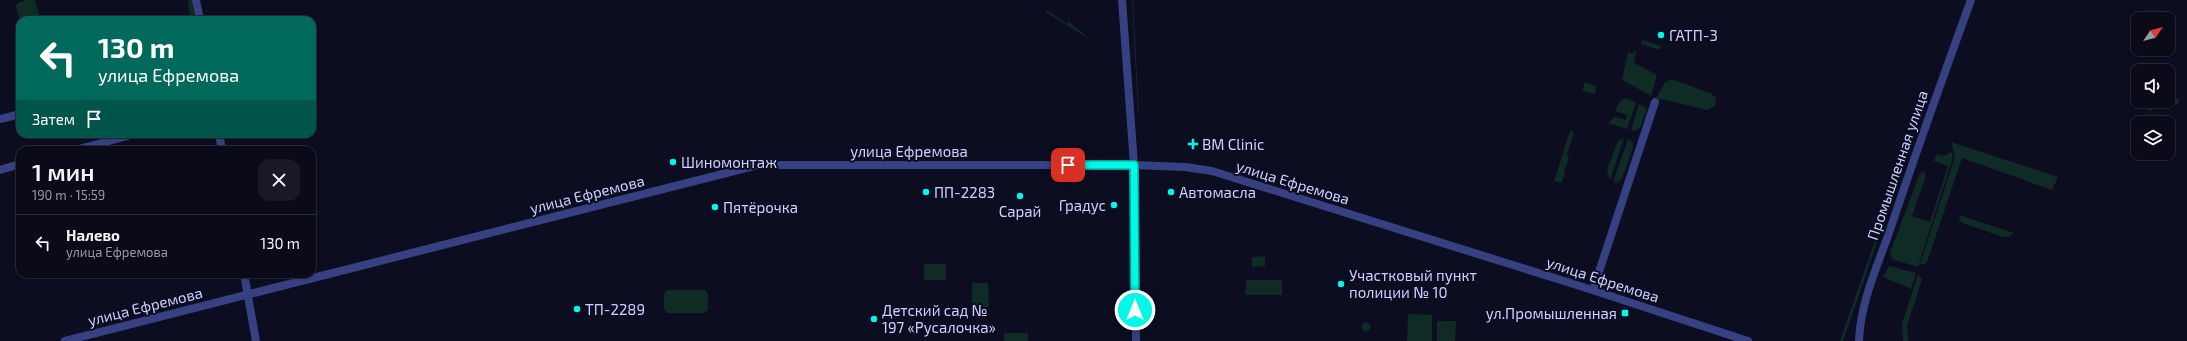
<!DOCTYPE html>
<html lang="ru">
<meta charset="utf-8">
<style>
:root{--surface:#0a0a19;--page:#181826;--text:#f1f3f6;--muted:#999aa2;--line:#2a2b38}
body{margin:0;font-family:"Exo 2",sans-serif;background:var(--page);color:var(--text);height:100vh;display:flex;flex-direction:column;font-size:15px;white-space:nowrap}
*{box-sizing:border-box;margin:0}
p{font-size:13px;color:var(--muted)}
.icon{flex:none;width:22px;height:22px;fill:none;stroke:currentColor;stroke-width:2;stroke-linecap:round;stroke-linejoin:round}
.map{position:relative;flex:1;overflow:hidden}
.panel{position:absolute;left:16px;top:146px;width:300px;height:132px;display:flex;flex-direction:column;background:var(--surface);border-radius:12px;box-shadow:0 1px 3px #0004,0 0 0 1px var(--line)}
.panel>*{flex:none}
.guide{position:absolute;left:16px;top:16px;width:300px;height:122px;border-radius:12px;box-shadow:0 1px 3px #0004,0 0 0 1px var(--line);background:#00695c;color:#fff;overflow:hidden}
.needle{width:26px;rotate:55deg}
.tools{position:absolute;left:2131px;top:12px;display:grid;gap:8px}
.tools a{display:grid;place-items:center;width:44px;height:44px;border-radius:8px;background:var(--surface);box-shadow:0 1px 3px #0004,0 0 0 1px var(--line);font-size:20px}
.pin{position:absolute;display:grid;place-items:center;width:34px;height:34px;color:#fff;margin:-17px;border-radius:8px;box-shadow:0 2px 6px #0006}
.me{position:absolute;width:44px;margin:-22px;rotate:0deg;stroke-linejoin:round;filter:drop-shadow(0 0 3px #0008)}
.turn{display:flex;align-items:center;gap:14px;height:84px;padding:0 16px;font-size:18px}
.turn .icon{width:52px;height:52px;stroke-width:2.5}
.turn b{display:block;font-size:28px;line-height:34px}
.then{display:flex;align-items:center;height:38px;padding:0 16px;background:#0003;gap:8px;font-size:15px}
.round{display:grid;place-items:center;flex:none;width:42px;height:42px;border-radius:12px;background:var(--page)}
.headline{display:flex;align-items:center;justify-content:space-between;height:68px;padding:0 16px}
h1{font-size:24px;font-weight:600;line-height:30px}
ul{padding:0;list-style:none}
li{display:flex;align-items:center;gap:12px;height:56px;padding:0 16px;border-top:1px solid var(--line)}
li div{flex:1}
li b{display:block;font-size:15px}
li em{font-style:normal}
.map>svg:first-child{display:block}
.green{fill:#102b26}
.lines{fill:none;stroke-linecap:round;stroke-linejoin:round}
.minor{stroke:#374181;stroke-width:8}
.tertiary{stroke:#374181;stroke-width:8}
.route-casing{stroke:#00a196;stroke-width:10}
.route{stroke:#00f8e6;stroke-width:7}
.poi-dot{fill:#00f8e6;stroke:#0d0d21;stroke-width:1.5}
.labels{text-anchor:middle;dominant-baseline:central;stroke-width:4;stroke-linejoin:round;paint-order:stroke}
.poi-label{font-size:15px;fill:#cdd0ff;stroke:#0d0d21;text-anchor:start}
.street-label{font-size:15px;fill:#cdd0ff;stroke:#0d0d21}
</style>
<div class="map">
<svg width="2187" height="341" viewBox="0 0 2187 341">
<rect width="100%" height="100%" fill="#0d0d21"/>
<!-- green -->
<path class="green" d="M 27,0 L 35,0 L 41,20 L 20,20 L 20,22 L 16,6 L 18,3 Z
M 188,0 L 192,0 L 195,20 L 191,20 Z
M 1132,0 L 1133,0 L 1139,116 L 1138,113 Z
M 1047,10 L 1067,24 L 1069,22 L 1091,40 L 1046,12 Z
M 1642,40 L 1661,46 L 1659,50 L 1641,44 Z
M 1635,50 L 1636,50 L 1634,63 L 1657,75 L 1651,96 L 1622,80 L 1628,52 L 1633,54 Z
M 1672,79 L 1712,94 L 1716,99 L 1715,106 L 1707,110 L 1656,98 L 1665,82 Z
M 1585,82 L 1596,86 L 1595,94 L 1582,91 Z
M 2168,95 L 2179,99 L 2178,105 L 2160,101 L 2168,101 Z
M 1626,98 L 1636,103 L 1627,129 L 1608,123 L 1615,117 L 1626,120 L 1627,115 L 1615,111 L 1620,101 Z
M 2138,101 L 2159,101 L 2151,111 L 2141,107 L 2143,103 Z
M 1639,104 L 1647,109 L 1640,128 L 1634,131 L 1631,130 Z
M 1570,131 L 1574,132 L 1567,155 L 1569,158 L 1564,171 L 1565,172 L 1562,183 L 1554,181 Z
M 1624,138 L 1610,181 L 1607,170 L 1618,141 Z
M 1628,139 L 1633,142 L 1633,147 L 1622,179 L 1617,183 L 1613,182 Z
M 1951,142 L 2058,177 L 2052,190 L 1962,158 L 1927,262 L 1922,265 L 1920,264 L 1955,157 Z
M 1951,152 L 1953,157 L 1918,267 L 1892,259 L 1890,253 L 1920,173 L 1924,171 L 1926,176 L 1912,216 L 1930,222 L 1948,166 L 1934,161 L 1937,154 L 1944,156 Z
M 1892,192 L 1894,193 L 1843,341 L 1840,341 Z
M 1959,215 L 2014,233 L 2009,237 L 2003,237 L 1965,224 L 1960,221 Z
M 1265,256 L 1265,266 L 1252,267 L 1252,257 Z
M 924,264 L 946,264 L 946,280 L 924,280 Z
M 1889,266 L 1916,273 L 1911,289 L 1883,277 Z
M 1918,274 L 1922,279 L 1907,326 L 1908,341 L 1903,341 L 1902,324 Z
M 1246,280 L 1282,280 L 1282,295 L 1245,295 Z
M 972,283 L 988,283 L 989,307 L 972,307 Z
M 667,290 L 705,290 L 708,294 L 708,310 L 703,313 L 667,313 L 664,309 L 664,294 Z
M 1408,314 L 1432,315 L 1432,341 L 1407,341 Z
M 1437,321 L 1456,321 L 1455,341 L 1437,341 Z
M1361.5 327a4.5 4.5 0 1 1 9 0a4.5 4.5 0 1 1-9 0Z
M 1004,333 L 1028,333 L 1028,341 L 1004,341 Z"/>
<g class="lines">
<!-- minor -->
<path class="minor" d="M 0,119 L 20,114
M 75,150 L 135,134
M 0,170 L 20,164
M 1593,290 L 1655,102"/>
<!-- tertiary -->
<path class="tertiary" d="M 196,0 L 200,20
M 1122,0 L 1134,165 L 1136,341
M 219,134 L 222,150
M 244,274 L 256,341
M 65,341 L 758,165 L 1134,165 L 1185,167 L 1212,171 L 1580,286 L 1748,341
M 1859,341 C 1860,304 1877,267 1889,233 C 1915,155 1943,77 1971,0"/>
</g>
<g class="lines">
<!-- route casing -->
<g class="route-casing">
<path id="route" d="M 1068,165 L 1134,165 L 1135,310"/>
</g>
<!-- route -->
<use href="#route" class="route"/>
</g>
<!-- markers -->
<g class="poi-dot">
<circle cx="1661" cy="35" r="4"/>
<path d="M1191 138h4v4h4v4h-4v4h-4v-4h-4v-4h4z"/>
<circle cx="673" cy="162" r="4"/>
<circle cx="926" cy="192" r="4"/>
<circle cx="1171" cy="192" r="4"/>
<circle cx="1020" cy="196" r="4"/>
<circle cx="1114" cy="205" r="4"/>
<circle cx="715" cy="207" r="4"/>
<circle cx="1341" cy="284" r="4"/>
<circle cx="577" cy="309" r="4"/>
<rect x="1621" y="309" width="8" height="8" rx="2"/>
<circle cx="874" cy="319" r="4"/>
</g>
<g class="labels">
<!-- poi labels -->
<g class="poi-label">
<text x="1669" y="35">ГАТП-3</text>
<text x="1202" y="144">BM Clinic</text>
<text x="681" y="162">Шиномонтаж</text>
<text x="934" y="192">ПП-2283</text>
<text x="1179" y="192">Автомасла</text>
<text x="1106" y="205" text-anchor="end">Градус</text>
<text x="723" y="207">Пятёрочка</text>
<text x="1020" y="211" text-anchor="middle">Сарай</text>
<text x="1349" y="275">Участковый пункт<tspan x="1349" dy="17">полиции № 10</tspan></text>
<text x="585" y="309">ТП-2289</text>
<text x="882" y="310">Детский сад №<tspan x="882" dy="17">197 «Русалочка»</tspan></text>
<text x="1617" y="313" text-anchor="end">ул.Промышленная</text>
</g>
<!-- street labels -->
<g class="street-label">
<text x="909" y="151">улица Ефремова</text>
<text transform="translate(1897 165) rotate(-71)">Промышленная улица</text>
<text transform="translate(1293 182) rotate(17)">улица Ефремова</text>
<text transform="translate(587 194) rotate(-14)">улица Ефремова</text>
<text transform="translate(1603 279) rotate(18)">улица Ефремова</text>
<text transform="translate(145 306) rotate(-14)">улица Ефремова</text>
</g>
</g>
</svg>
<div class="tools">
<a><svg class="needle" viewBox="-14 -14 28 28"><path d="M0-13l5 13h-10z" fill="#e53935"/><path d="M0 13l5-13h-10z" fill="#999aa2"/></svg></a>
<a><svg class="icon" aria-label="sound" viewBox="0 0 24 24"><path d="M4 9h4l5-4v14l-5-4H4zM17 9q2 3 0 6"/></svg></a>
<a><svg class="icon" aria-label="layers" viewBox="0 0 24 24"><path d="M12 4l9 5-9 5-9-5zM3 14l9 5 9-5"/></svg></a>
</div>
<div class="pin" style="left:1068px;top:165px;background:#d93025"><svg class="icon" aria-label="arrive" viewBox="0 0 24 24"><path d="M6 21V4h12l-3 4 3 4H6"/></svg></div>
<svg class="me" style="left:1135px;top:310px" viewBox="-20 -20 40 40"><circle r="17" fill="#00f8e6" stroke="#fff" stroke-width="3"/><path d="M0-11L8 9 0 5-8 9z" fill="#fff"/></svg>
<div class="guide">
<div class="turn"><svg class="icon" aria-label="left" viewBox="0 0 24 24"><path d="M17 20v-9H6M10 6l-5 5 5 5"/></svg><div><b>130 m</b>улица Ефремова</div></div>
<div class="then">Затем<svg class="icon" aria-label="arrive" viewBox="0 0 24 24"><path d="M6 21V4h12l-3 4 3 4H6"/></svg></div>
</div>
<section class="panel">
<div class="headline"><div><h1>1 мин</h1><p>190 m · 15:59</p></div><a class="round"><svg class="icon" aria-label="close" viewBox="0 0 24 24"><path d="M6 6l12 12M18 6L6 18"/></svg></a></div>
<ul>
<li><svg class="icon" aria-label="left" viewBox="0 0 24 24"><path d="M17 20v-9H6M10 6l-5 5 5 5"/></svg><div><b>Налево</b><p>улица Ефремова</p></div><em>130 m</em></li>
</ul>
</section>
</div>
